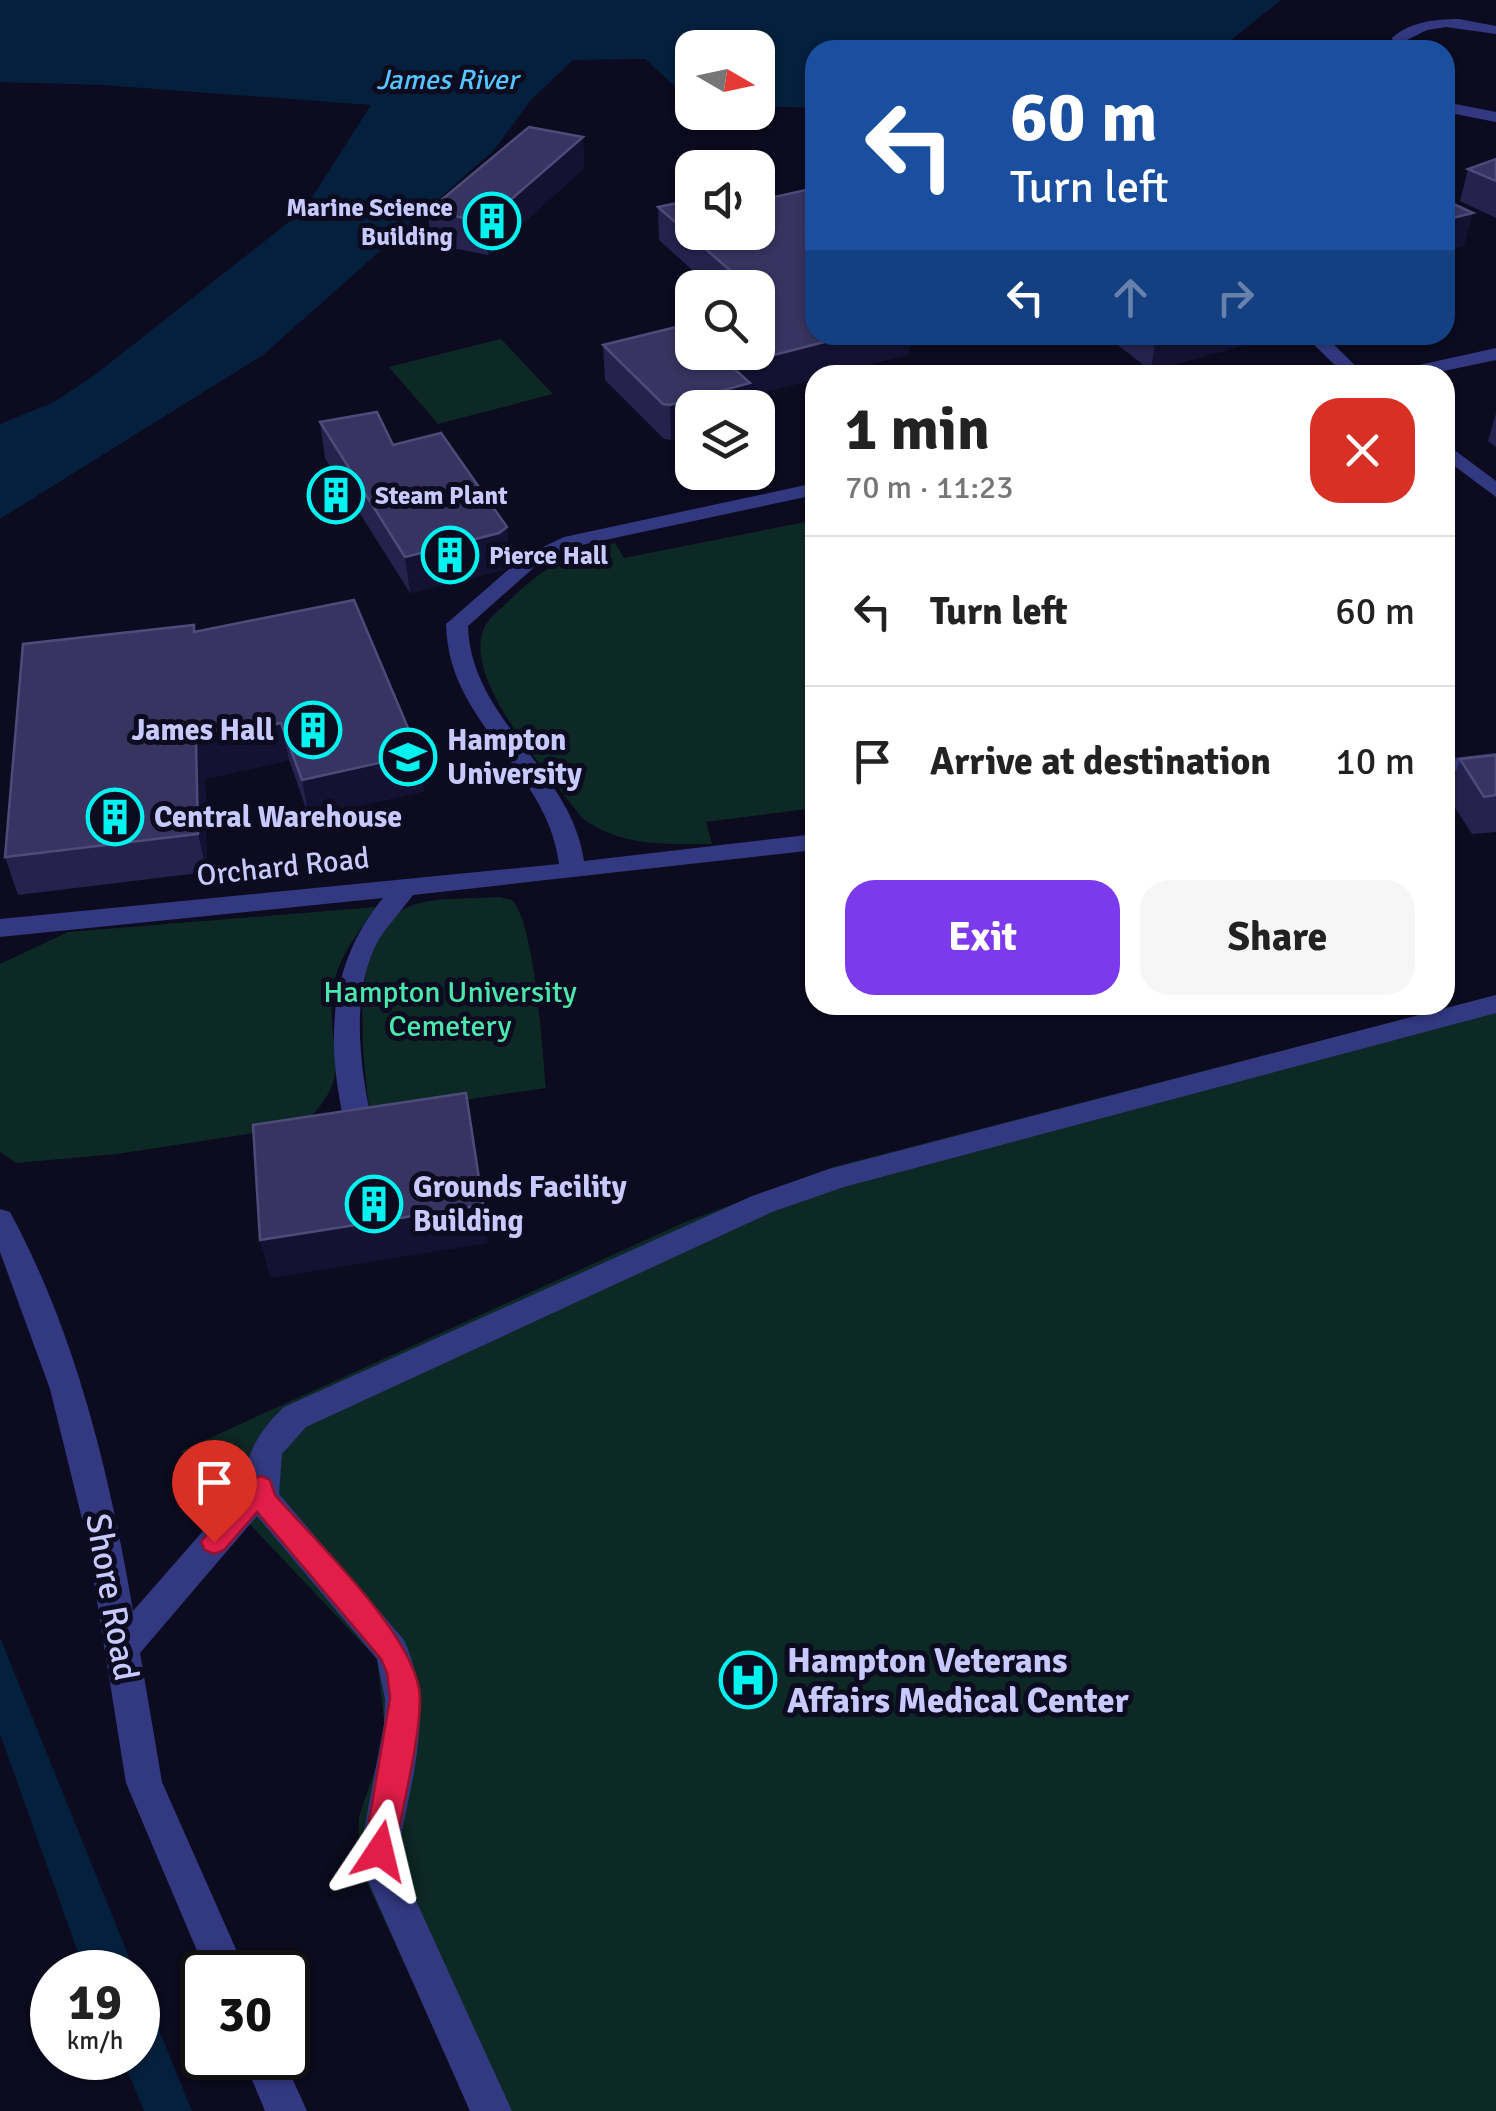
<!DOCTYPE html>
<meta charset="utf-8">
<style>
:root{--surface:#fff;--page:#f6f6f6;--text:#222;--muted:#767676;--line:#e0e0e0;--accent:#7c3aed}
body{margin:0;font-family:Signika,sans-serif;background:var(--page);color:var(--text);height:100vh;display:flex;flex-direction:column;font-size:38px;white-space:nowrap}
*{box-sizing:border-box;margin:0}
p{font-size:32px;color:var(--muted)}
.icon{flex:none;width:55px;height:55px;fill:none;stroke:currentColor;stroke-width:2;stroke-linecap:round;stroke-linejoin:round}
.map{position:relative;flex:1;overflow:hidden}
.side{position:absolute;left:805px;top:365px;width:650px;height:650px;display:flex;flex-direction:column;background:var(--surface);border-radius:30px;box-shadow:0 2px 8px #0004}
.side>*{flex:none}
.guide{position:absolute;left:805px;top:40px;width:650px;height:305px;border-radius:30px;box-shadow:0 2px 8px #0004;background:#1a4fa0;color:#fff;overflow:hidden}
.needle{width:65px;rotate:99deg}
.controls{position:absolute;left:675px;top:30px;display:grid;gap:20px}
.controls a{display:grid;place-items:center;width:100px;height:100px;border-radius:20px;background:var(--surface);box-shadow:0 2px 8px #0004;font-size:50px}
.speed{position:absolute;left:30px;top:1950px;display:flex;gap:20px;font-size:50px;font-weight:700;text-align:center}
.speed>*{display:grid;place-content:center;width:130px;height:130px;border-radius:50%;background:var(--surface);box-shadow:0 2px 8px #0004;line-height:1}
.speed small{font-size:25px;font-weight:400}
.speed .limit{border:5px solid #111;border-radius:15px;background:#fff;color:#111}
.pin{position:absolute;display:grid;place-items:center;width:85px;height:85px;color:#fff;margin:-102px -42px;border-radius:50% 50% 50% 0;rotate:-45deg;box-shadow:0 0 10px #0007}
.pin .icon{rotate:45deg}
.me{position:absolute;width:110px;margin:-55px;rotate:10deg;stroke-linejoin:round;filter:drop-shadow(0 0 8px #0008)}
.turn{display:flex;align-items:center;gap:35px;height:210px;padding:0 40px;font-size:45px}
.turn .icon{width:130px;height:130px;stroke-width:2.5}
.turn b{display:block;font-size:70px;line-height:85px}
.lanes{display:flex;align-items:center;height:95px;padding:0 40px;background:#0003;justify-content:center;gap:50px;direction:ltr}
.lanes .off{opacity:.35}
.round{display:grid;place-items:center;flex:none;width:105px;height:105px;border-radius:30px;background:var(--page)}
.head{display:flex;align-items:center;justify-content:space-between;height:170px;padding:0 40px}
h1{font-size:60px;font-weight:700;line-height:75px}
.button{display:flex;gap:20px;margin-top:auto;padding:20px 40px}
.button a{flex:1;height:115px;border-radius:30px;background:var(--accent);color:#fff;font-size:40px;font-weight:700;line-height:115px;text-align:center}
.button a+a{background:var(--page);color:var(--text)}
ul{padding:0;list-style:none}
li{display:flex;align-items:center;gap:30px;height:150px;padding:0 40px;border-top:2px solid var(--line)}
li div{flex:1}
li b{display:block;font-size:38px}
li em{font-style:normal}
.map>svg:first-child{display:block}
.green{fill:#0d2925}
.water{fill:#05203d}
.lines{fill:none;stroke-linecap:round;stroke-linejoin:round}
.minor{fill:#323981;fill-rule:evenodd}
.wall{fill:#25224e}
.shaded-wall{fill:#141133}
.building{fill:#373461;stroke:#4e4b7a;stroke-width:2.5}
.route{fill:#e11d48;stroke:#92132f;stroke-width:2.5}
.labels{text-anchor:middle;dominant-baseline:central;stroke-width:10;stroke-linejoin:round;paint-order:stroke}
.far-poi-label{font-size:25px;font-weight:bold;fill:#c8c9ff;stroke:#0c0b1f;text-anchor:start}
.far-water-label{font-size:28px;font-style:italic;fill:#56c5ff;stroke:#0c0b1f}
.poi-label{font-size:30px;font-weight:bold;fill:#c8c9ff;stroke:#0c0b1f;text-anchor:start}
.street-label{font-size:30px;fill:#c8c9ff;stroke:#0c0b1f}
.park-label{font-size:30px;fill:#4ce7ad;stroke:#0c0b1f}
.near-street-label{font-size:35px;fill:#c8c9ff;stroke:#0c0b1f}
.near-poi-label{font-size:35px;font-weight:bold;fill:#c8c9ff;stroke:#0c0b1f;text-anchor:start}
</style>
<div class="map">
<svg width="1496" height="2111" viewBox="0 0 1496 2111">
<rect width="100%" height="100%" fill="#0c0b1f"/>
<!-- green -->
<path class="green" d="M 501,339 L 553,394 L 438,424 L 389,367 Z
M 815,520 L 815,808 L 706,822 L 712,844 C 665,844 621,847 582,818 C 552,777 461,680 484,628 C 488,618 502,608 510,600 C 543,567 570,554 615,543 L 624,558 Z
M 500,897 L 512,900 C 535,923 542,1050 546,1088 L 370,1114 C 363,1060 344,925 416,904 C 441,897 474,899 500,897 Z
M 376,907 C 359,931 336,960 333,990 C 325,1056 359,1073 301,1126 L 117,1154 L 16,1163 L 0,1152 L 0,964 L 68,932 Z
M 1496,995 L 1496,2111 L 472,2111 L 358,1863 L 359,1817 L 386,1737 L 377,1659 L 181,1451 L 685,1222 L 833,1167 Z"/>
<!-- water -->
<path class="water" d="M 0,0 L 1281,0 L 1227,43 L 1211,50 L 815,50 L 815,108 L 758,106 L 758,48 L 692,48 L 692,102 L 645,59 L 573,60 L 531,100 L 494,150 L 263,355 L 0,519 L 0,424 L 54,402 L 96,374 L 304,210 L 371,105 L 103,85 L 0,82 Z
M 0,1637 L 135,1972 L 86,1972 L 81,1961 L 0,1734 Z
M 138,1978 L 189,2104 L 192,2111 L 144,2111 L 122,2058 L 138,2058 Z"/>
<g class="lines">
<!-- minor -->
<path class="minor" d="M 1459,19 L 1496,26 L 1496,34 L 1446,27 L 1427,30 L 1407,40 L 1409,50 L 1395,50 L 1392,38 C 1410,22 1434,19 1459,19 Z
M 1445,102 L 1496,112 L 1496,122 L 1445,112 Z
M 1304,335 L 1324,335 L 1365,375 L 1345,375 Z
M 1496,348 L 1496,360 L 1425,375 L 1390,375 L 1392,371 Z
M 1445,443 L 1496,481 L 1496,497 L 1445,459 Z
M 815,483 L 815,495 L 577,546 L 538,564 L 468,626 C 471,721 571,769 584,861 L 815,834 L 815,850 L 413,895 C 402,910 389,924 379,939 C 349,992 360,1071 373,1126 L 369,1133 L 359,1137 L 349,1133 L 345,1126 C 326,1043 327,966 383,898 L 0,937 L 0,919 L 559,864 C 547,768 448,725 446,624 L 524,556 L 564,537 Z
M 1496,753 L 1496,767 L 1445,773 L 1445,759 Z
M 1496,995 L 1496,1013 L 844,1187 L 772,1212 L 306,1427 L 282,1454 L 279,1494 L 404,1640 C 436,1709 411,1781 398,1851 L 402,1870 L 512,2111 L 470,2111 L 364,1872 L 360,1851 L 384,1724 L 385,1699 L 377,1659 L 257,1516 L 140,1653 L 162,1782 L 246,1972 L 206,1972 L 126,1783 L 87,1539 L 50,1389 L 0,1252 L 0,1209 L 10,1212 C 76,1334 110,1475 133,1611 L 245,1483 C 245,1452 262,1428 284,1407 L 752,1196 L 829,1169 Z
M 243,2058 L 283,2058 L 307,2111 L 265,2111 Z"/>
</g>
<!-- wall -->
<path class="wall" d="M 583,137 L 584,168 L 488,255 L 431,244 L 428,211 Z
M 1496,159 L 1496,218 L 1460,201 L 1468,169 Z
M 758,188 L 770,198 L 815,188 L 815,335 L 910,335 L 909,354 L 829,375 L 815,375 L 815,379 L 750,396 L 750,408 L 692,408 L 692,434 L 671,440 L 664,439 L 605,380 L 603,345 L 692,323 L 692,352 L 758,352 L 758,288 L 712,288 L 659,240 L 658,207 L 692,200 L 692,232 L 758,232 Z
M 1105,335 L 1260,335 L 1259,341 L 1151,371 Z
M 1496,413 L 1496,447 L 1488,441 Z
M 320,422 L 393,445 L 507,527 L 510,563 L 503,570 L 410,593 L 325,458 Z
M 194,625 L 196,632 L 425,791 L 309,817 L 289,760 L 205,779 L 207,872 L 18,895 L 5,857 Z
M 1496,755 L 1496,832 L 1472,834 L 1448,797 L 1460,759 Z"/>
<!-- shaded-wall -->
<path class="shaded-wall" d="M 583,137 L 584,168 L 488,255 L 485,222 Z
M 1473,213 L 1464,246 L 1445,251 L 1445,220 Z
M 852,335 L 910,335 L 909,354 L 829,375 L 815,375 L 815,379 L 750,396 L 750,408 L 692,408 L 692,434 L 671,440 L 670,405 L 731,366 Z
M 1161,335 L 1260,335 L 1259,341 L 1151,371 L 1156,336 Z
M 507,527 L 510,563 L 503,570 L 410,593 L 405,557 Z
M 281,723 L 289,760 L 205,779 L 207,872 L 198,834 L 196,741 Z
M 419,754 L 425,791 L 309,817 L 302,780 Z
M 483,1205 L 488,1243 L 270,1278 L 260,1240 Z"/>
<!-- building -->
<path class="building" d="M 529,127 L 583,137 L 485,222 L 428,211 Z
M 1496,159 L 1496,181 L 1468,169 Z
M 758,188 L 770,198 L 815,188 L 815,225 L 806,227 L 815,235 L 815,335 L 852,335 L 731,366 L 750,383 L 670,405 L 663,404 L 603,345 L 692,323 L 692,352 L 758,352 L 758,306 L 769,304 L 758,294 L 758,288 L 750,288 L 658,207 L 692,200 L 692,232 L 758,232 Z
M 1445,200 L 1473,213 L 1445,220 Z
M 377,412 L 393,445 L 441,433 L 507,527 L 499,533 L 405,557 L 320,422 Z
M 354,600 L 419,754 L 302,780 L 281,723 L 196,741 L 198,834 L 5,857 L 23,644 L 194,625 L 194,632 Z
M 1496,755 L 1496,795 L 1484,797 L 1460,759 Z
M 466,1093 L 483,1205 L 260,1240 L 253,1125 Z"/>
<!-- route -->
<path class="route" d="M 261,1476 L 270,1480 L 275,1495 C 315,1541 420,1639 420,1699 C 420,1741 402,1807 395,1851 L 391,1862 L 380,1866 L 368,1862 L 364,1851 L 390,1698 L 387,1673 L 381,1659 L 257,1512 L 224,1550 L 214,1554 L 205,1550 L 201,1542 L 251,1480 Z"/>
<!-- icons -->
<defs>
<g id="building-ring" transform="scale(2.875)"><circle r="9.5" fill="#0c0b1f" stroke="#00f3ee" stroke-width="1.5"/><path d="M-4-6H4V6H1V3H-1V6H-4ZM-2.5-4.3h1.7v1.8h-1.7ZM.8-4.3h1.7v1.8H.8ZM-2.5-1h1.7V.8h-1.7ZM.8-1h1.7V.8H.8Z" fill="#00f3ee"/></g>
<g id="university-ring" transform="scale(2.875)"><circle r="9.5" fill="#0c0b1f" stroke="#00f3ee" stroke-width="1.5"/><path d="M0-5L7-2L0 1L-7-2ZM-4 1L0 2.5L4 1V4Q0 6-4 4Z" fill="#00f3ee"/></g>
<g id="hospital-ring" transform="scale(2.875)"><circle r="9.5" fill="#0c0b1f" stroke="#00f3ee" stroke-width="1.5"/><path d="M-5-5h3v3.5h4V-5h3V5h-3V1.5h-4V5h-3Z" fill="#00f3ee"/></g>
</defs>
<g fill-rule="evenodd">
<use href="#building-ring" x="492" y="221"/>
<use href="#building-ring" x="336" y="495"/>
<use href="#building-ring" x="450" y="555"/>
<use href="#building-ring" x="313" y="730"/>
<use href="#university-ring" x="408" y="757"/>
<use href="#building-ring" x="115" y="817"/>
<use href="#building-ring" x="374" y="1204"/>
<use href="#hospital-ring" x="748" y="1680"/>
</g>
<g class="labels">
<!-- far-poi labels -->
<g class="far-poi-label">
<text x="453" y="207" text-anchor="end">Marine Science<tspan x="453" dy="29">Building</tspan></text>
<text x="375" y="495">Steam Plant</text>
<text x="489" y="555">Pierce Hall</text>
</g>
<!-- far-water labels -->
<g class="far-water-label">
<text x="447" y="80">James River</text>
</g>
<!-- poi labels -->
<g class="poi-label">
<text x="274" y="730" text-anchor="end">James Hall</text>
<text x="447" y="740">Hampton<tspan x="447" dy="34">University</tspan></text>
<text x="154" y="817">Central Warehouse</text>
<text x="413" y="1187">Grounds Facility<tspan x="413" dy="34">Building</tspan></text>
</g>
<!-- street labels -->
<g class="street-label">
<text transform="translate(283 867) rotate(-6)">Orchard Road</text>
</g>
<!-- park labels -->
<g class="park-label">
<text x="450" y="992">Hampton University<tspan x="450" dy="34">Cemetery</tspan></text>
</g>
<!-- near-street labels -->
<g class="near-street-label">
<text transform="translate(112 1597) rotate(80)">Shore Road</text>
</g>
<!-- near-poi labels -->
<g class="near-poi-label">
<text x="787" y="1660">Hampton Veterans<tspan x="787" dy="40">Affairs Medical Center</tspan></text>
</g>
</g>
</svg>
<div class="controls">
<a><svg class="needle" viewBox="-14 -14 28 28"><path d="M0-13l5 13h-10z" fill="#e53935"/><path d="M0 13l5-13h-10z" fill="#767676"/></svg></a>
<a><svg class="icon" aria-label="sound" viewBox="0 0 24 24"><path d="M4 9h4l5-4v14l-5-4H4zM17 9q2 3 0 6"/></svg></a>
<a><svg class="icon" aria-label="search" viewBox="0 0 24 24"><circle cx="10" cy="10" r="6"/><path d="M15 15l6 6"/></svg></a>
<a><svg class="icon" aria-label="layers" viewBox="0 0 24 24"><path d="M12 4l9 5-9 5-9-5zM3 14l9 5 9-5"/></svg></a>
</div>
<div class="speed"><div>19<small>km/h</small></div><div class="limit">30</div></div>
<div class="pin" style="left:214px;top:1542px;background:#d93025"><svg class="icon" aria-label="arrive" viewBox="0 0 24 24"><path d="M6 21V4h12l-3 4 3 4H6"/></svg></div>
<svg class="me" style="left:380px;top:1851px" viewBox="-20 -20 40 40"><path d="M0-17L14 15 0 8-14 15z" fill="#e11d48" stroke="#fff" stroke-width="4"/></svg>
<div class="guide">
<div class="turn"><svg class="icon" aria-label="left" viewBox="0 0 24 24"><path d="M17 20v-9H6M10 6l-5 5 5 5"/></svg><div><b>60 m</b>Turn left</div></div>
<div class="lanes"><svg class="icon" aria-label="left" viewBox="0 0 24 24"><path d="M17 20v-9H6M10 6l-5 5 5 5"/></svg><svg class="icon off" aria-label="ahead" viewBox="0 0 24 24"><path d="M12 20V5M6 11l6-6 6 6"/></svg><svg class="icon off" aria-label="right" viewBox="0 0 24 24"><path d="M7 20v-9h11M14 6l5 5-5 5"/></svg></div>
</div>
<section class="side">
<div class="head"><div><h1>1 min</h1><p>70 m · 11:23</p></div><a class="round" style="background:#d93025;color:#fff"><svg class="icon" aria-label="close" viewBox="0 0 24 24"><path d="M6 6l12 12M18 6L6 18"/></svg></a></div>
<ul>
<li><svg class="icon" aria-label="left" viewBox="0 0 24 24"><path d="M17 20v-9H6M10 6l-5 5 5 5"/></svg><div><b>Turn left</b></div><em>60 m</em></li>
<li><svg class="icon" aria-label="arrive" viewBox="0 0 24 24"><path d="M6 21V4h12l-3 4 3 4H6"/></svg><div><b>Arrive at destination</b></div><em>10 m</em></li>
</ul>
<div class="button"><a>Exit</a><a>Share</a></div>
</section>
</div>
